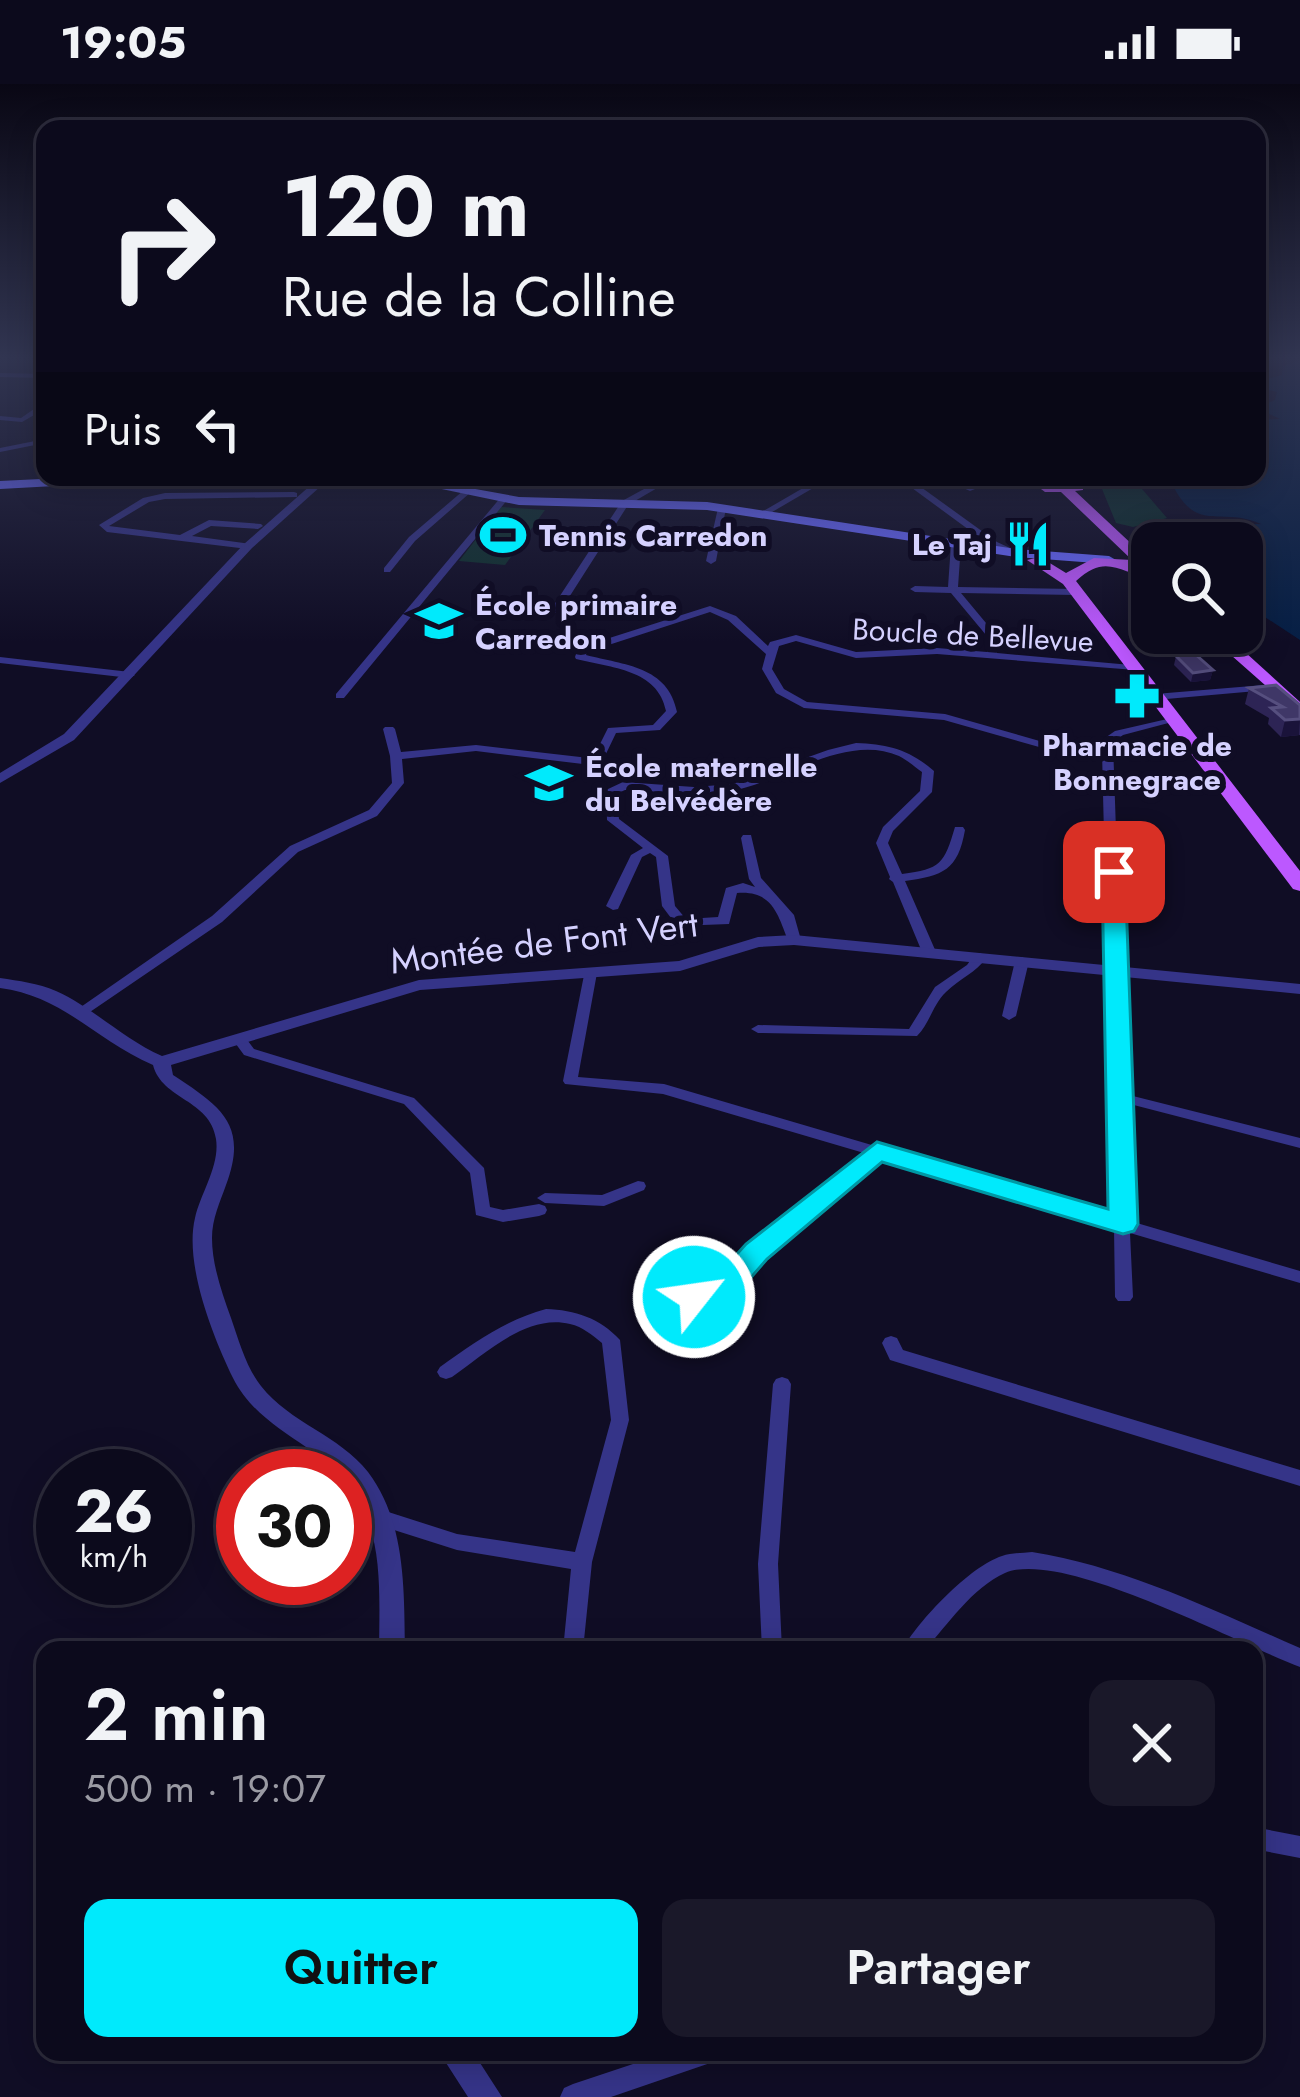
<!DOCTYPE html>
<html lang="fr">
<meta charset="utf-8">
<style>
:root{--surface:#0c0a1c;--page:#1a1829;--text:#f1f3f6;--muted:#9a9aa3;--line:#2c2b3b;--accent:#00eafc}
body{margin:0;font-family:Jost,sans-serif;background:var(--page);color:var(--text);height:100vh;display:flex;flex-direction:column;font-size:45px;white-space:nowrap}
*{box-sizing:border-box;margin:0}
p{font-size:39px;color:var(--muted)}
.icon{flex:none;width:66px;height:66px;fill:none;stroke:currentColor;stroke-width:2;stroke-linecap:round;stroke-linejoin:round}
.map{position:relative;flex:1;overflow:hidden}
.panel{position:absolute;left:36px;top:1557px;width:1227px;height:420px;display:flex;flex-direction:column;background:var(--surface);border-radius:24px;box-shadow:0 6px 30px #0003,0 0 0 3px var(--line)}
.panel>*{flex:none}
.guide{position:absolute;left:36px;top:36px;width:1230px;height:366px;border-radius:24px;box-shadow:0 6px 30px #0003,0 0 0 3px var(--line);background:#0c0a1c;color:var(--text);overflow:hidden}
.tools{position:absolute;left:1131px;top:438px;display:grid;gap:24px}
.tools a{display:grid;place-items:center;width:132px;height:132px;border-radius:24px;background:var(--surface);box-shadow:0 6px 30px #0003,0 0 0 3px var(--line);font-size:60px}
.speed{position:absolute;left:36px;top:1365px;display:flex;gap:24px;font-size:60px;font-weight:700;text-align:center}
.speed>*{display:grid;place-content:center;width:156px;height:156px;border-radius:50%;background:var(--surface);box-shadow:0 6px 30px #0003,0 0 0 3px var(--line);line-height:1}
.speed small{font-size:30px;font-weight:400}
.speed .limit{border:18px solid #d22;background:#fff;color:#111}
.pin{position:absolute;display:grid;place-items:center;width:102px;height:102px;color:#fff;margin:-51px;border-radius:24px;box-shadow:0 6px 18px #0006}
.me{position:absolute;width:132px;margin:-66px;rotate:60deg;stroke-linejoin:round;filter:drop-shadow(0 0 9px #0008)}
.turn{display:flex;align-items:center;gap:42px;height:252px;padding:0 48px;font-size:54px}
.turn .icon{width:156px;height:156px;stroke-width:2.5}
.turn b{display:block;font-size:84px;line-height:102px}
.then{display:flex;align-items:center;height:114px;padding:0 48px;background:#0003;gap:24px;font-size:45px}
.round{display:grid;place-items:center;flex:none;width:126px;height:126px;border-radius:24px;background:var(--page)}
.overview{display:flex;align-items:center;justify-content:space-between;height:204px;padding:0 48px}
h1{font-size:72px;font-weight:600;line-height:90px}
.cta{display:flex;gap:24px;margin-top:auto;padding:24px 48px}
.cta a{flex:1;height:138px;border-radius:24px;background:var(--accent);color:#111;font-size:48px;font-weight:600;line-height:138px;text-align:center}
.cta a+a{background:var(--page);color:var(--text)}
.status{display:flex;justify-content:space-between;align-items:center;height:84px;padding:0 60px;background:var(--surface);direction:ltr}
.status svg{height:33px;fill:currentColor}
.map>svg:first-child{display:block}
.green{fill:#0f302e}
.water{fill:#061f45}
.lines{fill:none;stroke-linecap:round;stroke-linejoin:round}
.minor{fill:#353488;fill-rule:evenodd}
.tertiary{fill:#353488;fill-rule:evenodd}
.secondary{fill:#6868ff;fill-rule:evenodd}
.primary{fill:#bc58ff;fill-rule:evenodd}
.wall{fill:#2d2455}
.shaded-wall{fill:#1a133a}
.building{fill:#3f3767;stroke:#564f7f;stroke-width:3}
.route{fill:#00eafc;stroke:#0098a4;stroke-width:3}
.labels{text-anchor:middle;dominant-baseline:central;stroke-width:12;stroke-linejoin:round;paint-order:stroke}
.far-poi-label{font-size:30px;font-weight:bold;fill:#d5d1ff;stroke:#100d25;text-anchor:start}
.far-street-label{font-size:30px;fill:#d5d1ff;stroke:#100d25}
.street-label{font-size:36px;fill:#d5d1ff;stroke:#100d25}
</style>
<div class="status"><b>19:05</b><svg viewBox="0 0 49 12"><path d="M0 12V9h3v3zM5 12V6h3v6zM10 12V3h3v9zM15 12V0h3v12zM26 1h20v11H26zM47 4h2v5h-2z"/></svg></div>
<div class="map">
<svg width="1300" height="2013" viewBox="0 0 1300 2013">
<rect width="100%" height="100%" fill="#100d25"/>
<!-- green -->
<path class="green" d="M 1102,405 L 1142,405 L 1167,434 L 1133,443 L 1116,439 Z
M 501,423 L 545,426 L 505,481 L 459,477 Z"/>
<!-- water -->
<path class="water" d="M 1300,276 L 1300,556 L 1242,518 L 1242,459 L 1172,459 L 1168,452 L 1178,443 L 1261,440 C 1221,421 1195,453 1170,395 L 1257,393 L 1257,336 L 1280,335 L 1257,324 L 1275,316 L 1277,308 L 1260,304 L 1259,297 L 1282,291 L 1283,282 Z"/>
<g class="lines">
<!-- minor -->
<path class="minor" d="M 0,289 L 45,290 L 45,294 L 0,293 Z
M 34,325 L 41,327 L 22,338 L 0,336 L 0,332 L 21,334 Z
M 45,355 L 45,359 L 0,368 L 0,364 Z
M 666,393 L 676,393 L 628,421 L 559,529 L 551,529 L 550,527 L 622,417 Z
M 822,393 L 832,393 L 767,431 L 760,429 Z
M 897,393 L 907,393 L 997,458 L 1021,469 L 1016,472 L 991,462 Z
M 939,393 C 951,393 964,402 975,400 L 969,393 L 978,393 L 985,401 L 970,407 Z
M 464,406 L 471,408 L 415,457 L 390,488 L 384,488 L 384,484 L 409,453 Z
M 294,408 L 297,409 L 297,413 L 165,415 L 149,418 L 109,442 L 180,451 L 209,436 L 261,440 L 263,442 L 258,445 L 211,442 L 192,452 L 251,460 L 253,462 L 248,465 L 107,448 L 99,441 L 143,414 L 165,409 Z
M 501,413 L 508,415 L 344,614 L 336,614 L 336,610 Z
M 722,421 L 726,424 L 716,477 L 711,480 L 706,477 L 718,424 Z
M 956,457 L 961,460 L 958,503 L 1075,505 L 1080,508 L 1075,511 L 961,509 L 996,551 L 997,569 L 1131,581 L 1135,582 L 1135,586 L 937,570 L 856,574 L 796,557 L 779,562 L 772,585 L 784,605 L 807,618 L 945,630 L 1071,666 L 1092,663 L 1115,647 L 1176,633 L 1176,637 L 1123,651 L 1113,659 L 1125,1010 L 1300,1054 L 1300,1064 L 1126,1019 L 1130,1137 L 1300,1187 L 1300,1199 L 1130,1149 L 1133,1213 L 1130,1217 L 1118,1217 L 1115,1213 L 1114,1144 L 879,1074 L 763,1172 L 723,1216 L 688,1216 L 685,1212 L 688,1208 L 713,1206 L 751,1164 L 864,1069 L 663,1010 L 565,1000 L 563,997 L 585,886 L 590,885 L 597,889 L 578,993 L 664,1000 L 1113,1132 L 1102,667 L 1071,672 L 944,636 L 804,624 L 776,609 L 762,585 L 766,570 L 728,536 L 710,528 L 587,568 L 586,571 C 624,581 668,582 677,628 L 660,646 L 616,649 L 604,674 L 591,681 L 476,667 L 402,675 L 404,699 L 377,732 L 298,768 L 222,838 L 87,930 L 82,931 L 75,927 L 212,832 L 290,762 L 369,726 L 392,699 L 390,672 L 383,645 L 385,643 L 393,643 L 395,645 L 401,668 L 476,661 L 589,674 L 595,670 L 608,644 L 653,641 L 666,627 C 658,585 611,584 576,575 L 575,573 L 578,564 L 710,522 L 736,532 L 768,562 L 770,558 L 796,551 L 856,568 L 937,564 L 987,568 L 986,551 L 951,509 L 915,508 L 910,505 L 915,502 L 948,503 L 951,460 Z
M 0,573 L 130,588 L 135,591 L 130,594 L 0,579 Z
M 1264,601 L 1268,602 L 1268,606 L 1155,616 L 1150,613 L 1155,610 Z
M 856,659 C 888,660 910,666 934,687 L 932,708 L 893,747 L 888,759 L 902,790 C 941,785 944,780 955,743 L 963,743 L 965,746 C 958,786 943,792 905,797 L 936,868 L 934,871 L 924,871 L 922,868 L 893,798 L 889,795 L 890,793 L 876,759 L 883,743 L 920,707 L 922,688 C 915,683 907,676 899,672 C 845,648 781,699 728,708 C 694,713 659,707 625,706 L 616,710 L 619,735 L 668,772 L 675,822 L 686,835 L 718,833 L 726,804 L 743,799 L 755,803 L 749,795 L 741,754 L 743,751 L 751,751 L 761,794 L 794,831 L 801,856 L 799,859 L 789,859 C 778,831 773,806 737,809 L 729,840 L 677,842 L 662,822 L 656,773 L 650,769 L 642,773 L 618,825 L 613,826 L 606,822 L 631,771 L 643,764 L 607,736 L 606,706 L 623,698 L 694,703 L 733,700 L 828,666 Z
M 980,869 L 987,873 C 976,889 960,894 946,908 C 933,920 930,939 917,952 L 758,949 L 751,945 L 758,941 L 909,945 L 935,903 L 967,881 L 975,870 Z
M 1022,873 L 1029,877 L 1016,932 L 1009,936 L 1002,932 L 1015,877 Z
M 240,952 L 245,953 L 254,965 L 414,1014 L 484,1084 L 490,1123 L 503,1126 L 539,1120 L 545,1122 L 547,1126 L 545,1130 L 539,1132 L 503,1138 L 476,1131 L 470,1089 L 404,1020 L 244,971 L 233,956 Z
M 638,1097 L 644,1098 L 646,1102 L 644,1106 L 604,1122 L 545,1119 L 537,1114 L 545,1109 L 602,1111 Z
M 546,1225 C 575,1226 600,1234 620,1256 L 629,1336 L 592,1478 L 583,1566 L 563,1566 L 571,1485 L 457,1466 L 372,1439 L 369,1433 L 372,1427 L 379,1425 L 457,1450 L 575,1468 L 611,1336 L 602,1259 C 592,1251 583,1243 570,1240 C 527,1229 485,1270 452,1293 L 446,1295 L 440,1293 L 437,1288 L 440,1283 C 474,1259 505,1236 546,1225 Z
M 891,1252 L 897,1254 L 903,1266 L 1300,1386 L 1300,1402 L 890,1276 L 882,1259 L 885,1254 Z
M 782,1293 L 788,1295 L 791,1300 L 778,1480 L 782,1566 L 762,1566 L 758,1480 L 773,1300 L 776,1295 Z
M 1032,1468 C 1126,1483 1213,1526 1300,1564 L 1300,1583 C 1239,1560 1062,1464 1005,1489 C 972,1504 948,1540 925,1566 L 902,1566 C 918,1537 970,1482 1002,1472 C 1011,1469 1022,1469 1032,1468 Z
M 1254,1743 L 1300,1752 L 1300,1774 L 1254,1765 Z
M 669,1968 L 720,1968 L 716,1977 L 611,2013 L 560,2013 L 564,2004 L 573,2000 Z"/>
<!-- tertiary -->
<path class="tertiary" d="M 320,393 L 331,393 L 252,464 L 74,656 L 0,699 L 0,689 L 64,650 L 244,460 Z
M 794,851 L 1300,900 L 1300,910 L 794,861 L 759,863 L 680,887 L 420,906 L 171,981 L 173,991 C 220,1022 249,1040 226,1101 C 220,1118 212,1135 212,1154 C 212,1181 222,1209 231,1234 C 239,1257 246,1283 261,1302 C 290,1339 339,1351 368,1388 C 406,1438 404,1506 405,1566 L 379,1566 C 380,1479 385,1415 306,1363 C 278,1344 249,1326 233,1294 C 213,1253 184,1180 195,1134 C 201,1108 220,1082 216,1055 C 210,1015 162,1016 153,981 C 97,957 63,912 0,904 L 0,894 C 19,897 38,899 56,907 C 94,924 123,955 162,972 L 419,896 L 679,877 L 758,853 Z
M 439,1968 L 473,1968 L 502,2013 L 468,2013 Z"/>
<!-- secondary -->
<path class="secondary" d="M 81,393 L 152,393 L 146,397 L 0,405 L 0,397 Z
M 384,393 L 409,393 L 519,413 L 707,418 L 1016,465 L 1109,472 L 1116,476 L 1109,480 L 1016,473 L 707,426 L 519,421 Z
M 1070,393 L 1082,393 L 1082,395 L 1076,399 Z"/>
<!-- primary -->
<path class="primary" d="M 1025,393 L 1041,393 L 1053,401 L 1083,400 L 1083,406 L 1075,407 L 1152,479 L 1152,492 C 1120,492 1108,467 1076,497 L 1300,787 L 1300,807 L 1293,805 L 1063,500 L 1027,476 L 1040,473 L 1066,489 L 1094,474 L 1132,476 L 1061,408 L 1045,408 Z
M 1206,549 L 1224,549 L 1300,618 L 1300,632 Z"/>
</g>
<!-- wall -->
<path class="wall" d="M 1176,572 L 1213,586 L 1210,596 L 1191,598 L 1174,581 Z
M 1249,604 L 1300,621 L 1300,651 L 1281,653 L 1268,640 L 1269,634 L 1245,620 Z"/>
<!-- shaded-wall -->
<path class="shaded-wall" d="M 1213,586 L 1210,596 L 1191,598 L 1193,589 Z
M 1300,635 L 1299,651 L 1281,653 L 1285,636 Z"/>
<!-- building -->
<path class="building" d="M 1195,570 L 1213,586 L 1193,589 L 1176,572 Z
M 1276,601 L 1300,621 L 1300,635 L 1285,636 L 1271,624 L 1283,623 L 1249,604 Z"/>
<!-- sky -->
<linearGradient id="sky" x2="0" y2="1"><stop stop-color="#090714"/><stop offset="0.49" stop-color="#313551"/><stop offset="1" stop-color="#313551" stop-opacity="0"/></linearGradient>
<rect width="1300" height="558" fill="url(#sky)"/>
<!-- route -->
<path class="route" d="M 1114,781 L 1125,788 L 1138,1140 L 1134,1147 L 1123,1150 L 882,1078 L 767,1175 L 728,1220 L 683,1221 L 678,1213 L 683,1205 L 709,1201 L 746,1160 L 877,1058 L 1108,1125 L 1102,788 Z"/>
<!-- icons -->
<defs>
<g id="stadium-bare" transform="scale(3.6)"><path d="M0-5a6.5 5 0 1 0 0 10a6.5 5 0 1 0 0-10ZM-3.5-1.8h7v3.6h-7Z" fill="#00eafc" stroke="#100d25" stroke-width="2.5" paint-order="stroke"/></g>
<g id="restaurant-bare" transform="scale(3.6)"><path d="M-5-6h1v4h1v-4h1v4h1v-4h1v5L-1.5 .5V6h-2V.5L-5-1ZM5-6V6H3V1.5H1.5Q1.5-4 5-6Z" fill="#00eafc" stroke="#100d25" stroke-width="2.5" paint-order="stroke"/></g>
<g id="school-bare" transform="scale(3.6)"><path d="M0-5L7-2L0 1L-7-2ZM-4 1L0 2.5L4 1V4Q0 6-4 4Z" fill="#00eafc" stroke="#100d25" stroke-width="2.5" paint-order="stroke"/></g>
<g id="pharmacy-bare" transform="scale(3.6)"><path d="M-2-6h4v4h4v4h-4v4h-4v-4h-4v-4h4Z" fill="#00eafc" stroke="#100d25" stroke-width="2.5" paint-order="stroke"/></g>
</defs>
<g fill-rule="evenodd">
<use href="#stadium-bare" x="503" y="451"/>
<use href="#restaurant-bare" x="1028" y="460"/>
<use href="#school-bare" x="439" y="537"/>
<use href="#pharmacy-bare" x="1137" y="612"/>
<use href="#school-bare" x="549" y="699"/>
</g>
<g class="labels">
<!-- far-poi labels -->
<g class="far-poi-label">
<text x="539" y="451">Tennis Carredon</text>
<text x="992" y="460" text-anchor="end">Le Taj</text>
<text x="475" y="520">École primaire<tspan x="475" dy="34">Carredon</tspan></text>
<text x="1137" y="661" text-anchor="middle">Pharmacie de<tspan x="1137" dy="34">Bonnegrace</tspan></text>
<text x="585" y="682">École maternelle<tspan x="585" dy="34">du Belvédère</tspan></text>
</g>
<!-- far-street labels -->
<g class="far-street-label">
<text transform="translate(973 551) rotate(3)">Boucle de Bellevue</text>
</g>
<!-- street labels -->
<g class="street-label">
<text transform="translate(544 858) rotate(-7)">Montée de Font Vert</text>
</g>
</g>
</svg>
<div class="tools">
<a><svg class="icon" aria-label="search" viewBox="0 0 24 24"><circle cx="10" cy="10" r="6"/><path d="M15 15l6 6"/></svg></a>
</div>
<div class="speed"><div>26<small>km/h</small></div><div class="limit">30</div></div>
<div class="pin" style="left:1114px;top:788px;background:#d93025"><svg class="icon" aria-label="arrive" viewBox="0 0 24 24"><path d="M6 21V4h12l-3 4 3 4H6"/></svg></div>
<svg class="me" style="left:694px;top:1213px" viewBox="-20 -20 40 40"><circle r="17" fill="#00eafc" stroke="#fff" stroke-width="3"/><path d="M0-11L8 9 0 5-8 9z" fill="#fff"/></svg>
<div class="guide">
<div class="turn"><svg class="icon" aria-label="right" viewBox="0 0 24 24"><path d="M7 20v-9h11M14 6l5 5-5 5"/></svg><div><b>120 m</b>Rue de la Colline</div></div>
<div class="then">Puis<svg class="icon" aria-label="left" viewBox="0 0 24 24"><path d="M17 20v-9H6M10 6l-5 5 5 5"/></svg></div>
</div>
<section class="panel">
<div class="overview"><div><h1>2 min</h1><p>500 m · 19:07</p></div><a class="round"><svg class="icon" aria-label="close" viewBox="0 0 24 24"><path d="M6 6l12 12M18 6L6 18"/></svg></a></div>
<div class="cta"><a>Quitter</a><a>Partager</a></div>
</section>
</div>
